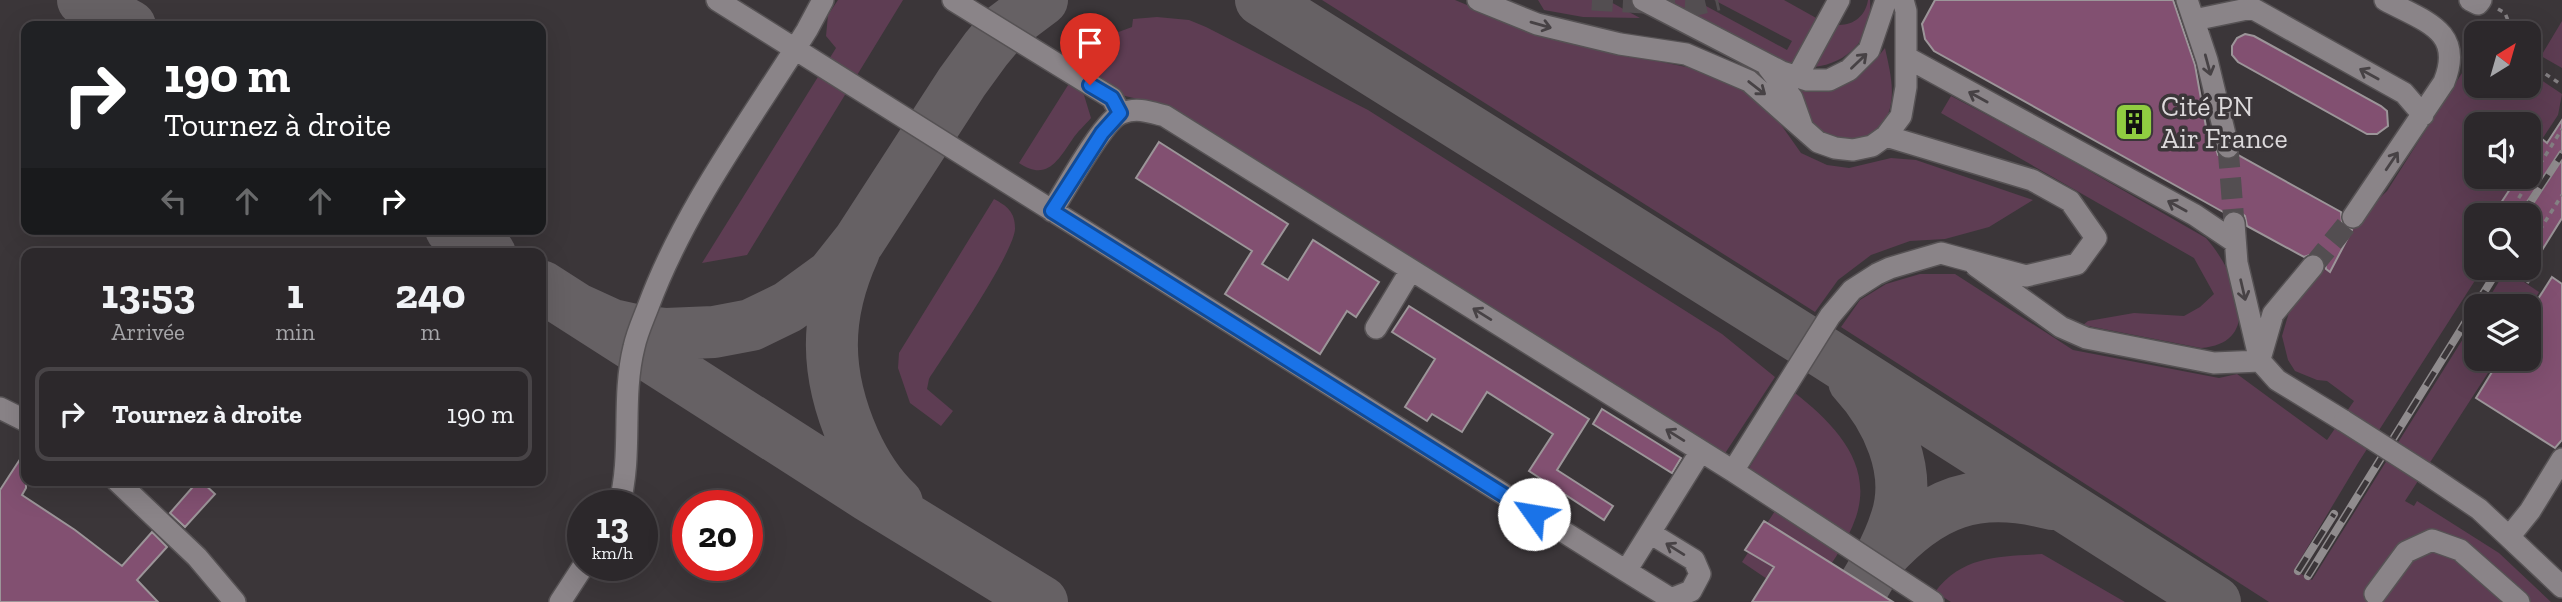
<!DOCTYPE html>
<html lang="fr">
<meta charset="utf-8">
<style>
:root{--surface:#2c282b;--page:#343033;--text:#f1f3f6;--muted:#a6a6a9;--line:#484447}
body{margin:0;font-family:"Zilla Slab",serif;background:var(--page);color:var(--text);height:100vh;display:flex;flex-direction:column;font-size:26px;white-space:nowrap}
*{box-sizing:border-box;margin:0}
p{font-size:23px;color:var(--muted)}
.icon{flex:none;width:38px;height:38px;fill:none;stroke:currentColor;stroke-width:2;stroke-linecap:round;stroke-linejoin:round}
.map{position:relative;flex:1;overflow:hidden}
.drawer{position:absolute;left:21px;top:248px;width:525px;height:238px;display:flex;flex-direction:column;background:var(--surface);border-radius:14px;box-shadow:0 7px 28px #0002,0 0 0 2px var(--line)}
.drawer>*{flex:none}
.banner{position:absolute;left:21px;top:21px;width:525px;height:214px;border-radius:14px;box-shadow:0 7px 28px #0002,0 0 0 2px var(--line);background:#202124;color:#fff;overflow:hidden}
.needle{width:46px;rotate:37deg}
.tools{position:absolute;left:2464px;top:21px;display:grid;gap:14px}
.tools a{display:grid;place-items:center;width:77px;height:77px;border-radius:14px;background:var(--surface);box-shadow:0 7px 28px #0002,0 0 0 2px var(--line);font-size:35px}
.speed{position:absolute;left:567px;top:490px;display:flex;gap:14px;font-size:35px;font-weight:700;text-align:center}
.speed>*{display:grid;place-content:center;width:91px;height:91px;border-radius:50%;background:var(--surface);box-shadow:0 7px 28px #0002,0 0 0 2px var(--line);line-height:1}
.speed small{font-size:18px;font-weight:400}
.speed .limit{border:10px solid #d22;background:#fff;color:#111}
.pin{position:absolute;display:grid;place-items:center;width:60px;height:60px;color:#fff;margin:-72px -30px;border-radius:50% 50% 50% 0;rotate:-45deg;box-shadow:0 0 7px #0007}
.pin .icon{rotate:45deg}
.me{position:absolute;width:77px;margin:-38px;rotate:302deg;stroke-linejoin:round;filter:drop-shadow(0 0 5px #0008)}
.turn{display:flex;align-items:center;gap:24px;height:147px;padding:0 28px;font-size:32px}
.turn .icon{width:91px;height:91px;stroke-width:2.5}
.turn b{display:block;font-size:49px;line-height:60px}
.lanes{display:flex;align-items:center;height:66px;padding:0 28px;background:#0003;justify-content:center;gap:35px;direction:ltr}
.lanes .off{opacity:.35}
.eta{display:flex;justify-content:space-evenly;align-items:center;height:119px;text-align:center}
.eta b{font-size:42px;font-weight:700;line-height:49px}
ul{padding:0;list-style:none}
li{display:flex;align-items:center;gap:21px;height:94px;margin:0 14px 10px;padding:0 14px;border:4px solid var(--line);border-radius:14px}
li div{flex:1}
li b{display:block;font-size:26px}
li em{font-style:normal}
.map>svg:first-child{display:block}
.green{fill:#5e3d53}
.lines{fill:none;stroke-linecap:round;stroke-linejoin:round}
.taxiway{stroke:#666164;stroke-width:52}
.building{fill:#825071;stroke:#9c9599;stroke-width:2}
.minor-tunnel{stroke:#534e51;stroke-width:21;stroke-dasharray:21 10;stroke-linecap:butt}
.major-tunnel{stroke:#534e51;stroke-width:21;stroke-dasharray:21 10;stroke-linecap:butt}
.minor-casing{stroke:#565254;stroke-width:24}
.path{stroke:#858184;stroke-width:3.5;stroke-dasharray:5 5;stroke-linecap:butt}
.minor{stroke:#8a8488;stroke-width:21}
.rail-casing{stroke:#908c8e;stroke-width:8}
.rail{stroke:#3b3639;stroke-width:5;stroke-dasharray:16;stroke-linecap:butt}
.minor-bridge-casing{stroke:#565254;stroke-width:24;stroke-linecap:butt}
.minor-bridge{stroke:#8a8488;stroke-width:21}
.oneway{stroke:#474245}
.route-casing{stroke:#114b97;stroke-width:18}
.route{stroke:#1a73e8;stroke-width:12}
.labels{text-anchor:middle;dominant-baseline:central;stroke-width:7;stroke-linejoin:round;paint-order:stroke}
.poi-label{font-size:28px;fill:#dcd9db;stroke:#3b3639;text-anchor:start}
</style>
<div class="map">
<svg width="2562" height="602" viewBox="0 0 2562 602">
<rect width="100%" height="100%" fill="#3b3639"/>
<!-- green -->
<path class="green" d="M 838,0 L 903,0 L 747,255 L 702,263 L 836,48 L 826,36 L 828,15 Z
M 1322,0 L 1455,0 L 1549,39 L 1696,69 L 1738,84 L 1777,119 L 1801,153 L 1827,165 L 1849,168 L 1891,158 L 1916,160 L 2033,200 L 1989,227 L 1945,239 L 1910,241 L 1871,255 L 1838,280 L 1815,312 Z
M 1538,0 L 1607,0 L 1640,18 L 1583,17 L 1544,10 Z
M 1668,0 L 1695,0 L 1787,50 L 1792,41 L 1714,0 L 1784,0 L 1818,19 L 1796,64 L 1784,61 Z
M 1868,0 L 1870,0 C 1873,36 1850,63 1814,67 L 1831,24 C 1849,28 1865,19 1868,0 Z
M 1157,17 L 1189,20 L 1206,27 L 1368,110 L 1722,334 L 1775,377 L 1722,458 L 1167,106 L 1121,95 L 1079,69 L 1097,40 L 1132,27 L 1133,19 Z
M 2562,21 L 2562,68 L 2541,56 Z
M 1885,48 C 1889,67 1895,88 1890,108 C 1881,145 1829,152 1808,121 C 1802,113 1800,99 1799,89 C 1841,92 1860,80 1885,48 Z
M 2476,51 L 2476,86 L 2529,86 L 2529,72 L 2562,94 L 2558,115 L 2529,159 L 2529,124 L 2476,124 L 2476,177 L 2518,177 L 2493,215 L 2476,215 L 2476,268 L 2483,268 L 2358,463 L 2294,570 L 2312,580 L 2476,318 L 2476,359 L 2497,359 L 2405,501 L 2414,506 L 2417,501 L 2499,553 L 2551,602 L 2269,602 L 1841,327 L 1860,300 L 1886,284 L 1920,274 L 1955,274 L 2073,350 L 2219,378 L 2237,374 L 2327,440 L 2354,401 L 2327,381 L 2317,380 L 2295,371 L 2288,360 L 2282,336 L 2292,302 L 2307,290 L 2324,268 L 2331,271 L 2356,221 L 2387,191 Z
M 1070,82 L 1084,95 L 1091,118 C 1085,125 1077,132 1072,140 C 1058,160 1047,182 1019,163 Z
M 1951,96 L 2046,146 L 2206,238 C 2233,268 2268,343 2201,348 L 2083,325 L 2088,321 L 2134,313 L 2184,316 L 2200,307 L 2214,294 L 2194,258 L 1941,113 Z
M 994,199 C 1007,206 1015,212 1015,228 C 1016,250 945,354 929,379 L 927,389 L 953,411 L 941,426 L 910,403 L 898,368 L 899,353 Z
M 2506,270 L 2539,292 L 2529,309 L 2529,306 L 2484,306 Z
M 1795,393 C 1833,423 1874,463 1856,517 C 1847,544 1827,569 1812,593 L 1792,596 L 1742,562 L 1784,497 L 1746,473 Z
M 2042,554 L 2125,602 L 1951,602 L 1935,592 C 1963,555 1999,557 2042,554 Z"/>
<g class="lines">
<!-- taxiway -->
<path class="taxiway" d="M 83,0 L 130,26
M 1261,0 L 1812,345 L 2215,602
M 451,229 L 490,254
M 854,251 C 824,317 825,374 854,440 C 864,462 879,486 897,503
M 541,286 L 869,496 L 1042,602
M 577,309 L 612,325 L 639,331 L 666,334 L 714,332 L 751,325 L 788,307 L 832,275 L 859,241 L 962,82 L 986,49 L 1002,30 L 1042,0
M 1880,558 C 1931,502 1977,484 2052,504
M 1854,602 C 1870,576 1887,549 1896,520 C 1913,471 1887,417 1854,381"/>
</g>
<!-- building -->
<path class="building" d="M 1935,0 L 2173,0 L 2195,65 L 2208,138 L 2213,140 L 2218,155 L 2230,160 L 2238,155 L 2341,212 L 2342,223 L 2352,230 L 2330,272 L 2326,269 L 2325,262 L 2321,256 L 2315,253 L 2304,257 L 2247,226 L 2245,216 L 2240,212 L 2232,210 L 2225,213 L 1934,51 L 1925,39 L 1922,24 Z
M 2245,34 L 2254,36 L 2381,106 L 2387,111 L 2388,126 L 2377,134 L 2367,134 L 2238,62 L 2232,55 L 2232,46 L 2237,38 Z
M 2562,120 L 2562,218 L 2529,271 L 2529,215 L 2493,215 L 2518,177 L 2529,177 L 2529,159 L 2542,139 L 2547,143 Z
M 1159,142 L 1288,224 L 1262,264 L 1288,280 L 1313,240 L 1379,282 L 1356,317 L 1347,311 L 1320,354 L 1225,294 L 1252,251 L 1136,178 Z
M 2552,277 L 2562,284 L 2562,440 L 2555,448 L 2476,398 L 2500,359 L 2529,359 L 2529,313 Z
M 1409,306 L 1589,419 L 1557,470 L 1613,506 L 1604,520 L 1529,471 L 1553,434 L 1487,392 L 1462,432 L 1432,414 L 1427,421 L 1405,407 L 1435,359 L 1392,332 Z
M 1602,409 L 1681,458 L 1672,473 L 1593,424 Z
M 26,450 L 26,488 L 22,495 L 75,530 L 122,566 L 152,532 L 167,547 L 137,580 L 158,602 L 0,602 L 0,490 Z
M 198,481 L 201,481 L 215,494 L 185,527 L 170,513 Z
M 1764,521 L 1893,602 L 1752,602 L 1774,567 L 1745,550 Z"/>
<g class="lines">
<!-- minor-tunnel -->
<path class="minor-tunnel" d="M 2228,147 L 2234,223
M 2313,266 L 2353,217"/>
<!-- major-tunnel -->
<path class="major-tunnel" d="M 1592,0 L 1692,6 L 1718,0"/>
<!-- minor casing -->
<g class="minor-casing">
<path id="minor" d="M 717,0 L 1626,571 L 1701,451
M 953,0 L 1112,98 L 1120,113
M 1478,0 L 1537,24 L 1620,44 L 1686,54 L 1749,81 L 1818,142 L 1835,148 L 1853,150 L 1872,146 L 1886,136 L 1901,116 L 1906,87 L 1906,11 L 1903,0
M 1643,0 L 1782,72 L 1807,80 L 1829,80 L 1849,70 L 1869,50 L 1886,0
M 2187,0 L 2207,60 L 2228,147
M 2470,0 L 2478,4 L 2481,0
M 2194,20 L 2252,8 L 2404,93 L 2423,115
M 1906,57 L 2195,215 L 2235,242
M 1768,67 L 1792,98 L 1802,126
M 1797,77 L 1839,0
M 1052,211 C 1064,192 1104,119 1122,113 C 1137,107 1150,112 1165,116 L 1733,471 L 1933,602
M 2353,217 L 2444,82 C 2465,30 2423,21 2385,0
M 2234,223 L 2237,263 L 2260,361 L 2277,380 L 2344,421
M 1976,266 L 2061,327 L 2086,338 L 2214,363 L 2260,361
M 1376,328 L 1411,270
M 2260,359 L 2273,314 L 2313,266
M 0,408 L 26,421
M 2562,459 L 2530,511 L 2509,537 L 2562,587
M 1733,471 L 1830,316 L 1852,290 L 1877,274 L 1890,268 L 1941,253 L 2026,276 L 2077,264 L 2096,238 L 2070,201 L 2032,180 L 1886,136
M 2427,474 L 2479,509 L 2509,537
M 117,481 L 197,557 L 235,602
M 619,506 C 633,454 621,399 634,347 C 637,333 643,320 648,307 C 685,207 751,120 807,30 L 823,0
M 1650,533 L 1694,560 L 1700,574 L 1691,591 L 1671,599
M 1626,571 L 1676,602
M 2375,594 L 2406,552 L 2432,540 L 2460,550 L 2519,602
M 560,602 L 584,565"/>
</g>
<!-- path -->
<path class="path" d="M 2498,9 L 2505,13 L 2513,33
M 2529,63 L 2562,85
M 2508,215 L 2562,129
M 2471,244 L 2476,248
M 2529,247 L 2562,195
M 2509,268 L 2533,285"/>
<!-- minor -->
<use href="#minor" class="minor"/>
<!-- rail casing -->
<g class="rail-casing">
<path id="rail" d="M 2522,215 L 2562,154
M 2298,571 L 2334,514
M 2308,576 L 2499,268"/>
</g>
<!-- rail -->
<use href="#rail" class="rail"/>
<!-- minor-bridge casing -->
<g class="minor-bridge-casing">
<path id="minor-bridge" d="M 2344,421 L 2427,474"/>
</g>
<!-- minor-bridge -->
<use href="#minor-bridge" class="minor-bridge"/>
</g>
<!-- one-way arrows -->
<defs><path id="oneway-shaft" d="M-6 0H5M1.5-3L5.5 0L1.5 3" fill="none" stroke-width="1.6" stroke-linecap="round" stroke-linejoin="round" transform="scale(1.75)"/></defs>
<g class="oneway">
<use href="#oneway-shaft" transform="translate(1541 25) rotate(16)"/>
<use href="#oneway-shaft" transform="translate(1859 61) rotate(-44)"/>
<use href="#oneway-shaft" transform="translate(2208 65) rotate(75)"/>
<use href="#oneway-shaft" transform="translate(2369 74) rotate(-151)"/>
<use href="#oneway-shaft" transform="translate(1757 88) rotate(38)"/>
<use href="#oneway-shaft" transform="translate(1978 97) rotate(-151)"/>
<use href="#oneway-shaft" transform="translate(2392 161) rotate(-56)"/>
<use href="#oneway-shaft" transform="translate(2177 206) rotate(-151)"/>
<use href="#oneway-shaft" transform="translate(2243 290) rotate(77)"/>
<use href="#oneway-shaft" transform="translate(1482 314) rotate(-148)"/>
<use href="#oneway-shaft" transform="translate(1675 435) rotate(-148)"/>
<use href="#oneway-shaft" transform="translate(1675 549) rotate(-148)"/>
</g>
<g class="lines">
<!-- route casing -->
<g class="route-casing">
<path id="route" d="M 1090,85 L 1112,98 L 1120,113 L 1102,133 L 1052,211 L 1534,514"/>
</g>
<!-- route -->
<use href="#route" class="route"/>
</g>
<!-- icons -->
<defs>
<g id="building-square" transform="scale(2.0125)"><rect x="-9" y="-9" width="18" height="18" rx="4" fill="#90cd41" stroke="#3b3639"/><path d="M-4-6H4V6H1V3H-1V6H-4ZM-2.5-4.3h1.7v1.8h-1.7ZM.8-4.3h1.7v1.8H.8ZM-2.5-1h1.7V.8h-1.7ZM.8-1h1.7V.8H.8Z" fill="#111"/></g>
</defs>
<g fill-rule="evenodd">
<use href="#building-square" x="2134" y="122"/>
</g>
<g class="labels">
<!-- poi labels -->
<g class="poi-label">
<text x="2161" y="106">Cité PN<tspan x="2161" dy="32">Air France</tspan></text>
</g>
</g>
</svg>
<div class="tools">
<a><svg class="needle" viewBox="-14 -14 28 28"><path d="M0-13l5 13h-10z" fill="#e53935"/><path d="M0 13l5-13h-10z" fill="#a6a6a9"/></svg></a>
<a><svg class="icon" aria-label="sound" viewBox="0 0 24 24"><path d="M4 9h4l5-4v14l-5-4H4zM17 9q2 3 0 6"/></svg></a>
<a><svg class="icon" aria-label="search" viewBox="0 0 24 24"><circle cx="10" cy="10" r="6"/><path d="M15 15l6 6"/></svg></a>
<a><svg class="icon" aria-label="layers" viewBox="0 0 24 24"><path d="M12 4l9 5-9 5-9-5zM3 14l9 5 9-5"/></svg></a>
</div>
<div class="speed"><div>13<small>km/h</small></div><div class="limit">20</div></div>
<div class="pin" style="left:1090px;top:85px;background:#d93025"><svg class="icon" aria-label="arrive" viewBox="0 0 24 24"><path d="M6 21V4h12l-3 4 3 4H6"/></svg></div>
<svg class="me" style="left:1534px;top:514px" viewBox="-20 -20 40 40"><circle r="19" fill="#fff"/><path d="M0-13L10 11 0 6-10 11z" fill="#1a73e8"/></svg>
<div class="banner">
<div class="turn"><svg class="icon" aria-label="right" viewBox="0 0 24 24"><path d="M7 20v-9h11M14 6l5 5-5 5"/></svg><div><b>190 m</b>Tournez à droite</div></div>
<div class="lanes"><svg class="icon off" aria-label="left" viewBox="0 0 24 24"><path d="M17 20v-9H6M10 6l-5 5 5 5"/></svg><svg class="icon off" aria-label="ahead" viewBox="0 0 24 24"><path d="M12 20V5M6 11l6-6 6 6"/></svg><svg class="icon off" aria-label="ahead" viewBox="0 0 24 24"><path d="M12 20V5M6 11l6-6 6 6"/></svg><svg class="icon" aria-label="right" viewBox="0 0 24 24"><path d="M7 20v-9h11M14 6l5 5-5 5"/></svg></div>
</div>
<section class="drawer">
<div class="eta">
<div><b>13:53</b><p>Arrivée</p></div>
<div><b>1</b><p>min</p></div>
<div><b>240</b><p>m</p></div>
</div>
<ul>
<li><svg class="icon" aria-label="right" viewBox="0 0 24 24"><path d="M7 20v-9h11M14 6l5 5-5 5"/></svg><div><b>Tournez à droite</b></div><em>190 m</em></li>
</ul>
</section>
</div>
